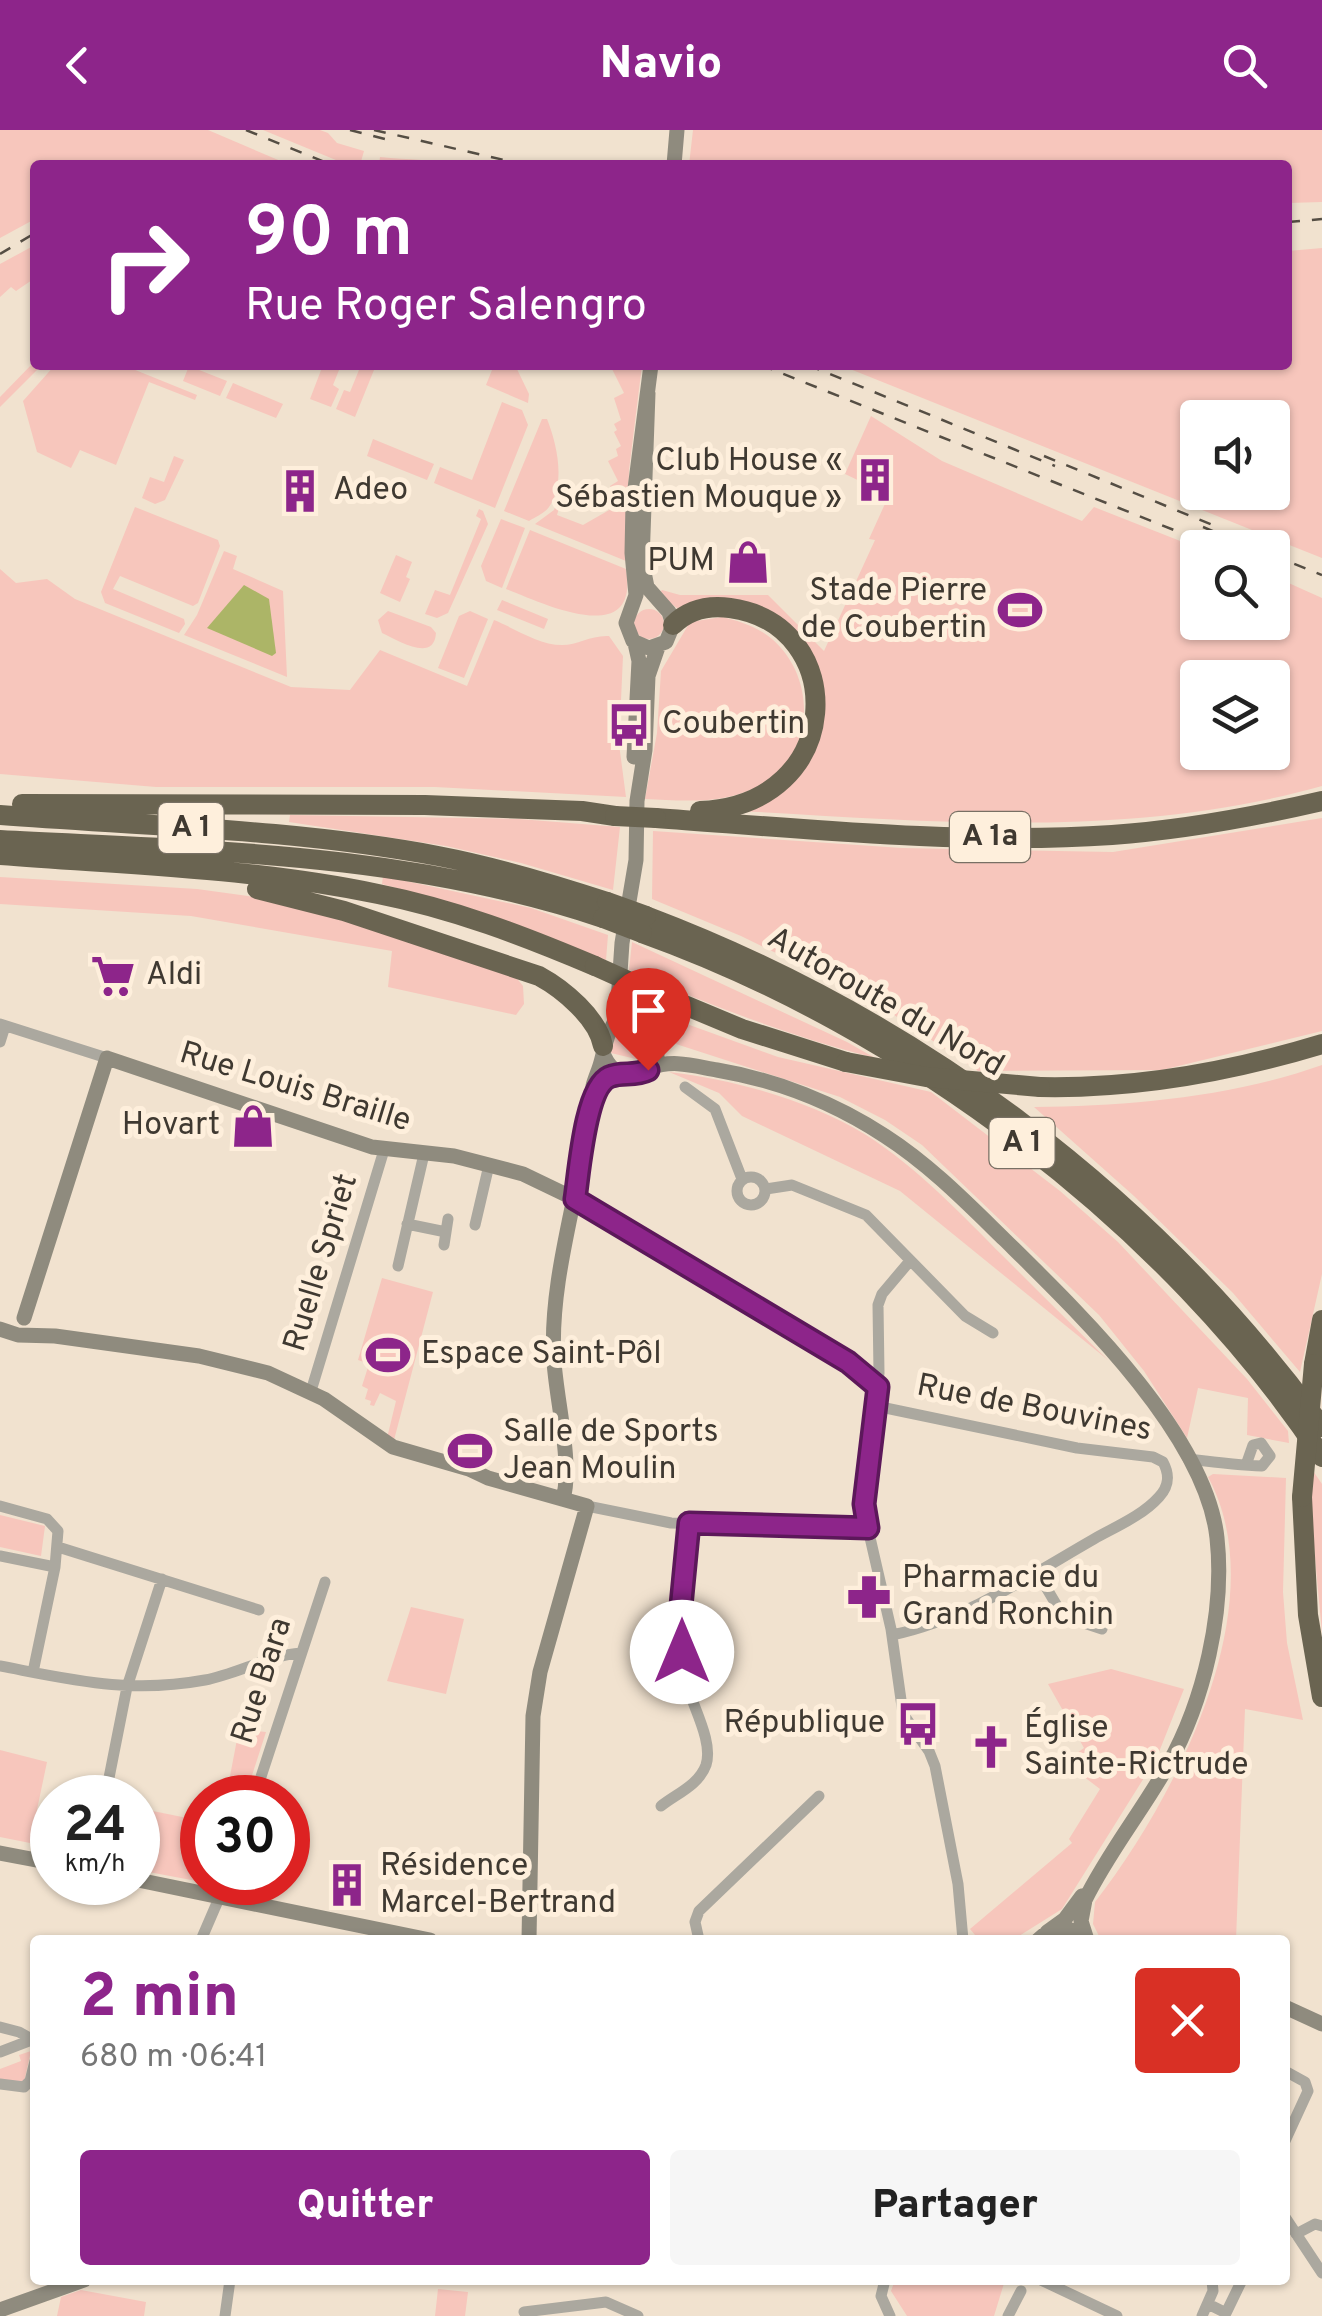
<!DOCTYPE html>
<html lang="fr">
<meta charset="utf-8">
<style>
:root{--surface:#fff;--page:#f6f6f6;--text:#222;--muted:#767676;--accent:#8d258a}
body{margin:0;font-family:Overpass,sans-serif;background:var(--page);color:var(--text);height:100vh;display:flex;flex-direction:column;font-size:38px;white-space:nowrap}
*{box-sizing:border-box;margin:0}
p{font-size:32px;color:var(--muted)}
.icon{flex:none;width:55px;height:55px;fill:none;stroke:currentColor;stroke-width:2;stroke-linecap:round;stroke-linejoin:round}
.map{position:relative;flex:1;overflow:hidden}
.panel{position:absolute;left:30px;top:1805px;width:1260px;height:350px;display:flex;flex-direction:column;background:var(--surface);border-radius:10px;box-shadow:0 2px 8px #0004}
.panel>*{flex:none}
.guide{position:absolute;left:30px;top:30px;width:1262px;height:210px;border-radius:10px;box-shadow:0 2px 8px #0004;background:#8d258a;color:#fff;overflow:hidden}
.tools{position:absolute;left:1180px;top:270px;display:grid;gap:20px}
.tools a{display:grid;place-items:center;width:110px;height:110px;border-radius:10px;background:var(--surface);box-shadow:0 2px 8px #0004;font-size:50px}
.speed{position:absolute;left:30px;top:1645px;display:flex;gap:20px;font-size:50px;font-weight:700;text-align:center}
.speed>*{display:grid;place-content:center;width:130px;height:130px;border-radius:50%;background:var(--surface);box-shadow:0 2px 8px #0004;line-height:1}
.speed small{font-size:25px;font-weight:400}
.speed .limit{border:15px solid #d22;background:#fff;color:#111}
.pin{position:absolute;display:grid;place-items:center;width:85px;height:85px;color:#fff;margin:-102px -42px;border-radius:50% 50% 50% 0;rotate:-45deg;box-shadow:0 0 10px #0007}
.pin .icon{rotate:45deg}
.me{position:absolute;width:110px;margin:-55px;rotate:0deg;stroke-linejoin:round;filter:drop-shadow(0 0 8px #0008)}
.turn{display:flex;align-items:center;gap:35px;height:210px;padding:0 50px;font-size:45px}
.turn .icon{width:130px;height:130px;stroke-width:2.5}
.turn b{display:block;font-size:70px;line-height:85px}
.round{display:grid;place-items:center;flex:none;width:105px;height:105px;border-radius:10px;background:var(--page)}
.head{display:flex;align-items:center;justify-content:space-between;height:170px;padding:0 50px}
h1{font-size:60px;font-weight:800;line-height:75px;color:var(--accent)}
.button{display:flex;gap:20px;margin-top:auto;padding:20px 50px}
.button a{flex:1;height:115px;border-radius:10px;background:var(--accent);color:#fff;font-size:40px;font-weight:800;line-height:115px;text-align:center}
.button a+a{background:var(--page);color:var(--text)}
header{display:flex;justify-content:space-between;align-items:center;height:130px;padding:0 50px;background:var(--accent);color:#fff;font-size:45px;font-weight:800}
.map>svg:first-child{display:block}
.green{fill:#f7c6bc;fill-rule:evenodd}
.water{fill:#acb567}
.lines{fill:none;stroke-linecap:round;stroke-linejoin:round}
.street{stroke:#aba89f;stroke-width:11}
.secondary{stroke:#8f8b7e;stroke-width:15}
.highway{stroke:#6a6451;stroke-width:20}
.rail{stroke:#554e44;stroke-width:2.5;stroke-dasharray:12 12;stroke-linecap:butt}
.highway-bridge{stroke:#6a6451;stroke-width:20}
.route-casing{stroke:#5c185a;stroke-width:25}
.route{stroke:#8d258a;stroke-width:18}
.labels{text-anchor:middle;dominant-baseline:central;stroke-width:10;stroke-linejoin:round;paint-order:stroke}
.shield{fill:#feefdc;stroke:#787064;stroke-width:2.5}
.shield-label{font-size:30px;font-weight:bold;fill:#3f3931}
.poi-label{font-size:32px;fill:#3f3931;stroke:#feefdc;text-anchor:start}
.street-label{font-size:32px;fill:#3f3931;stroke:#feefdc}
</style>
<header><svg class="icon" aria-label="back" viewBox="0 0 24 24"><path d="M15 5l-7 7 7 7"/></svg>Navio<svg class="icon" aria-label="search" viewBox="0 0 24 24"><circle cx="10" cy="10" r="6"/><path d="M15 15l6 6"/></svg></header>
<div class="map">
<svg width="1322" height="2186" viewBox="0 0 1322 2186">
<rect width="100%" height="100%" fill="#f1e2cf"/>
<!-- green -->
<path class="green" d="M 0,0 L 208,0 L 290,35 L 35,35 L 35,89 L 0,108 Z
M 263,0 L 320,0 L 328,3 L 337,13 L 364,21 L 360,35 L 348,35 Z
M 693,0 L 1322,0 L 1322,72 L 1288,73 L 1288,35 L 689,35 Z
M 380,27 C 408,30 434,29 463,35 L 379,35 Z
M 35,115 L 35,148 L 16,161 L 11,157 L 0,167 L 0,134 Z
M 1322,118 L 1322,428 L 840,235 L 1288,235 L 1288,121 ZM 1198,288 L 1272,288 L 1272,362 L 1198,362 Z
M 35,231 L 35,235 L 42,235 L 0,277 L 0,267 Z
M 55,235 L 123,235 L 197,265 L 195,270 L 149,252 L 116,335 L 80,320 L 71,338 L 37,322 L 23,271 Z
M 323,235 L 341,235 L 333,255 L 339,259 L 331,277 L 310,269 Z
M 361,235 L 376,235 L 355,287 L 336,279 L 344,260 L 350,262 Z
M 494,235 L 515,235 L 529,264 L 528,273 L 486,255 Z
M 610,235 L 642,235 L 629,340 L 626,431 L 535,394 L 554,380 L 558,370 L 561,371 L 557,385 L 583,395 L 618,375 L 610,356 L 618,351 L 608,331 L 618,326 L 616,319 L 621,316 L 614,302 L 617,300 L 614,294 L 621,290 L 614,268 L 624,263 Z
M 189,236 L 227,251 L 220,266 L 183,251 Z
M 233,253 L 283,274 L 276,288 L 226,268 Z
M 502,272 L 522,280 L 528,295 L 495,378 L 434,353 L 440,337 L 472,350 Z
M 871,286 L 942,331 L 1082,391 L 1094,377 L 1198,418 L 1198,492 L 1272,492 L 1273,446 L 1322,468 L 1322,656 C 1133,709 935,692 741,681 L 790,654 L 821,566 L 775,490 L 681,481 L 658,464 L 662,460 L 680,465 L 768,465 L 824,521 L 875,410 L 869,409 L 889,365 L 845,344 ZM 1198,548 L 1272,548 L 1272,622 L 1198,622 Z
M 542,289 L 547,289 C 557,314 566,353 549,377 C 545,383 535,387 529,391 L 504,381 Z
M 373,309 L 434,334 L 427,350 L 367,326 Z
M 174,326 L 184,330 L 165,370 L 155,374 L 142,368 L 150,347 L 164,352 Z
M 135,377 L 218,410 L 220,416 L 198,473 L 193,476 L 120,446 L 113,459 L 184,489 L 185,494 L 179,503 L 105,473 L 101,462 Z
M 479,379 L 483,381 L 488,394 L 448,483 L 437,488 L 425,484 L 435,460 L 450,465 L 481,389 L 476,386 Z
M 501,389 L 525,398 L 502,458 L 486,451 L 481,436 Z
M 530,400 L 626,439 C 640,520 544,474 506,459 Z
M 224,421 L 237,426 L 233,439 L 283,461 L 287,547 L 184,505 L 197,485 Z
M 396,425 L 412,432 L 406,447 L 410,449 L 400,472 L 380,463 Z
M 0,439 L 16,453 L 47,449 L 75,469 L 291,557 L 350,560 L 380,520 L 467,556 L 494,490 C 514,498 539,515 562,515 C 578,515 591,505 609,506 L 623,526 L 619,614 L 626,667 L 435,657 L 156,657 L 0,644 Z
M 502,470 L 548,489 L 544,499 L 497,480 Z
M634 494a15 15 0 1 1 30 0a15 15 0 1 1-30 0Z
M 388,481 L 431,497 L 436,503 C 434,533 399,511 382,503 L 378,490 Z
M 470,481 L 488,489 L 464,548 L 438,538 L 459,486 Z
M 722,487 C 739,491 758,497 772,509 C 815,546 816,618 767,651 C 730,675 687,671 645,669 L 657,603 L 661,541 L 690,492 Z
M 290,685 L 519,689 L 620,697 L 613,760 L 521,733 L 446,716 L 289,692 Z
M 1322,688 L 1322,901 L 1162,940 L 978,941 L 867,867 L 741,806 L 652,769 L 653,701 L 902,718 L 1113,722 Z
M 383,746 L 531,778 L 608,805 L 606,830 L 471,779 L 382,754 Z
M 0,747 L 197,759 L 248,766 L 315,780 L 515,846 L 523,856 L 524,874 L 516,885 L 388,857 L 392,821 L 191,786 L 0,774 Z
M 632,812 L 847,912 L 875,928 C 790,906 709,875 629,840 Z
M 651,881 L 778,927 L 931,962 L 1060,1061 L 1118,1112 L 1247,1249 L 1288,1301 L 1289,1313 L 1247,1305 L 1248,1268 L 1198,1258 L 1187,1308 L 1144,1241 L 1099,1185 L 922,1015 L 885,990 L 840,967 L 676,914 L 667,899 L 650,886 Z
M 633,899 L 648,913 L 649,923 L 644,931 L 611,923 L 615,906 Z
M 1322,935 L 1322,1144 L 1300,1242 L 1233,1163 L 1134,1066 L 1034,977 C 1129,976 1232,967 1322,935 Z
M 669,942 C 735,950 809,970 866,1005 C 918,1038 961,1084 1004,1127 C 1039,1162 1073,1196 1108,1230 L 900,1061 L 742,986 L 719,963 Z
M 382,1148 L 433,1162 L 394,1310 L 387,1308 L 396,1271 L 380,1263 L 374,1276 L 370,1275 L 371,1271 L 365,1269 L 368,1259 L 362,1256 L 369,1234 L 358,1230 Z
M 1311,1338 L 1322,1354 L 1322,1503 L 1312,1395 Z
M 1213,1344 L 1286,1348 L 1283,1462 L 1287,1513 L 1303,1590 L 1245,1579 L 1236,1810 L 1101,1810 L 1093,1794 L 1095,1772 C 1175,1669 1277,1474 1208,1347 Z
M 0,1385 L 45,1396 L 41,1426 L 0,1417 Z
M 411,1477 L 464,1489 L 446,1564 L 387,1551 Z
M 1111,1539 L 1184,1559 L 1157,1627 L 1062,1779 L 1019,1806 L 994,1809 L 975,1805 L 970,1799 L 1072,1713 L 1069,1709 L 1100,1659 L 1075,1640 L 1078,1636 L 1067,1630 L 1084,1618 L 1048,1554 Z
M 239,1599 L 266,1602 L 245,1667 L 226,1667 Z
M 0,1620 L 47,1632 L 30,1713 L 0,1707 Z
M 138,1678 L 202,1691 L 202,1752 L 138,1740 Z
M 31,1921 L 24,1952 L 0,1951 L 0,1939 L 21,1931 L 19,1925 Z
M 895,2150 L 1005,2150 L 994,2186 L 907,2186 L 891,2161 Z
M 438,2159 L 468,2162 L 465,2186 L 435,2186 Z
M 81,2160 L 146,2172 L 144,2186 L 57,2186 L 61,2167 Z"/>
<!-- water -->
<path class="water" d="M 244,455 L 269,469 L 276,523 L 272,526 L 207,498 Z"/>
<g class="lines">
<!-- street -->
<path class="street" d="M 0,894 L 107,928
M 0,912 L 5,896
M 685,957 L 715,979 L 742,1049
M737 1061a14 14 0 1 1 28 0a14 14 0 1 1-28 0Z
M 766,1059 L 792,1055 L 866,1085 L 965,1186 L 993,1203
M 575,1069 L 848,1232 L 877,1257
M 407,1094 L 446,1102
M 475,1095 L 489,1035
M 444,1115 L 448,1089
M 909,1132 L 882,1164 L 878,1175 L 879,1243 L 863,1377 L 891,1499 L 903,1584 L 929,1621 L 935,1636 L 958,1754 L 963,1810
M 398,1136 L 424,1024
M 311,1261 L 384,1020
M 876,1276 L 1077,1318 L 1153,1327 L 1163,1332 C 1170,1345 1169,1356 1159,1367 C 1142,1386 1115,1397 1094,1409 C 1031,1445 965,1490 892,1505
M 1188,1329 C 1213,1332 1237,1335 1262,1336 L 1270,1326 L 1261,1313 L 1253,1315 L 1246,1335
M 0,1376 L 47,1389 L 58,1401 L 55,1437 L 33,1542
M 587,1376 L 671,1393 L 868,1399
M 58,1417 L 259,1480
M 0,1426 L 55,1437
M 1037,1442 L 1063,1486 L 1102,1499
M 0,1536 C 74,1550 129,1564 205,1550 C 237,1544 269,1525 301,1523
M 105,1668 L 127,1557 L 162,1449
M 254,1668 L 325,1452
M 661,1676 C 676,1664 699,1655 706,1635 C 714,1610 690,1573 685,1547 C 675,1496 684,1444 689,1393
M 201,1810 L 226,1752
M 699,1810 L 695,1792 L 699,1781 L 819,1666
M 0,1897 L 19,1902 L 35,1911
M 0,1922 L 34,1909
M 1285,1941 L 1305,1952 L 1308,1961 L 1285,2011
M 0,1954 L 24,1957 L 30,1951 L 35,1931
M 1285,2087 L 1322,2143
M 1296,2104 L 1315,2094 L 1322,2096
M 885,2150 L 881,2166 L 890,2186
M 1041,2150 L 1117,2186
M 1208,2174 L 1226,2183 L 1242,2150
M 524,2182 L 606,2172 L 638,2186
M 225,2186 L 230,2150
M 1008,2186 L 1021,2161
M 1202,2186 L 1213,2161 L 1212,2150"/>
<!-- secondary -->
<path class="secondary" d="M 674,35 L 677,0
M 648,263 L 642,432 L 647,457 L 669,482 L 673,495 L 666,512 L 649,518 L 633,511 L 626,493 L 636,465 L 632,423 L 633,374 L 651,235
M 634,627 L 639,531 L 635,513
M 612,897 L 617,887 L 622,813 L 636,730 L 637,671 L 645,620 L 648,546 L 658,517
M 603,923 C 613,951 643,953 657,927 L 655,905 L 631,882 L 621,860
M 650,938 C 673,929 694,936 717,940 C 776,950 835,973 885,1006 C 930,1035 967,1073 1005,1110 C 1076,1180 1206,1304 1217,1408 C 1225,1481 1204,1571 1168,1635 C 1142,1681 1108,1723 1085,1770 L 1081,1791 L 1087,1810
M 24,1188 L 107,928 L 372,1017 L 454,1026 L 523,1044 L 575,1069
M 0,1199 L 18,1205 L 55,1206 L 199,1226 L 268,1243 L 324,1269 L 393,1317 L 469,1339 L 488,1348 L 587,1376 L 540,1542 L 533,1586 L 529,1810
M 563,1369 C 573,1335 556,1268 554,1231 C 548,1143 586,1045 593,956 C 595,948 599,940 601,932 C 608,908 605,885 640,892
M 0,1723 L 52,1733
M 138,1750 L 430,1810
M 1047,1802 L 1065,1789 L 1082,1766
M 1038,1810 C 1053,1795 1072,1795 1087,1810
M 1285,1877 L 1322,1894
M 0,2180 L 84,2150"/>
<!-- highway -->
<path class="highway" d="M 673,495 C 689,479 708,475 730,478 C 850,494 847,675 700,681
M 22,674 L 425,675 L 582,681 L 615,686
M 0,685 C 146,696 294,699 438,726 C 496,737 552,754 607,772
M 656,688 C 807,699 961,715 1112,705 C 1183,700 1253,687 1322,671
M 0,710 C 205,721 406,722 603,788
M 0,725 C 125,735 255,738 378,764 C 454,779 524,806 595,836
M 257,759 L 344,781 L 539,846 C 563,859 598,888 603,916
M 646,786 C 916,888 1152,1064 1322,1297
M 642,803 C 905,897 1168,1094 1322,1327
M 646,859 L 742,899 L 846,932
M 1040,957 C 1136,959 1230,942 1322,914
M 1314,1234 L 1322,1190
M 1302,1367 L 1308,1485 L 1322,1567"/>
<!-- rail -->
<path class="rail" d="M 246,0 L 332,35
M 350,0 L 385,9
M 374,0 L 526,35
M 1288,92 L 1322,89
M 0,124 L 35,103
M 761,235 L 1219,418
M 808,235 L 1055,336
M 1044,326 L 1215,396
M 1203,397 L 1254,418
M 1272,425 L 1322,445"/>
<!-- highway-bridge -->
<path class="highway-bridge" d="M 615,686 L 656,688
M 607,772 L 646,786
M 603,788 L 642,803
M 595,836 L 646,859
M 846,932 L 926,947 L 1040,957
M 1302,1367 L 1314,1234"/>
</g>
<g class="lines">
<!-- route casing -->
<g class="route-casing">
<path id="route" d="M 648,940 C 634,947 622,941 609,947 C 585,958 579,1043 575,1069 L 848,1232 L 878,1257 L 864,1374 L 868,1398 L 689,1393 L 680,1486 L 682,1522"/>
</g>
<!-- route -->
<use href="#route" class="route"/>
</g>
<!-- icons -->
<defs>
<g id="building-bare" transform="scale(3.45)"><path d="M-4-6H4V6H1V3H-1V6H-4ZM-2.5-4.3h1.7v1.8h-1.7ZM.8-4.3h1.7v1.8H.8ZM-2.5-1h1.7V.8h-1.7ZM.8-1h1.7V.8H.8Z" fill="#8d258a" stroke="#feefdc" stroke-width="2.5" paint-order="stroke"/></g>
<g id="shop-bare" transform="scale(3.45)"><path d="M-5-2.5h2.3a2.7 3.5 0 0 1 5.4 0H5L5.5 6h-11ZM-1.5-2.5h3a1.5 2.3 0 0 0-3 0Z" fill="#8d258a" stroke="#feefdc" stroke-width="2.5" paint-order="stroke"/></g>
<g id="stadium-bare" transform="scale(3.45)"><path d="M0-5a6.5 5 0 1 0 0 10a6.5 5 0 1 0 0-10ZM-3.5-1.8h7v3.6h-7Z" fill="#8d258a" stroke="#feefdc" stroke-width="2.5" paint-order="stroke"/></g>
<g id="bus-bare" transform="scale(3.45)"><path d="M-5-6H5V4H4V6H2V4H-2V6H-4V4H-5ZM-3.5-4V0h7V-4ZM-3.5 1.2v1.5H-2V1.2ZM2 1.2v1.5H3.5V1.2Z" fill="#8d258a" stroke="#feefdc" stroke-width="2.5" paint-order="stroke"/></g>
<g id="supermarket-bare" transform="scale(3.45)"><path d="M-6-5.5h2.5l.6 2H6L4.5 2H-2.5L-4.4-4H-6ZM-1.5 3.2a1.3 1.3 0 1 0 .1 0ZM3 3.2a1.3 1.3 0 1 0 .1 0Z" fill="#8d258a" stroke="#feefdc" stroke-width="2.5" paint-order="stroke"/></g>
<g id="pharmacy-bare" transform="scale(3.45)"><path d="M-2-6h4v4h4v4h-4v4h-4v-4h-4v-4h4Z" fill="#8d258a" stroke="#feefdc" stroke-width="2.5" paint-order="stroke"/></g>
<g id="church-bare" transform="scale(3.45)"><path d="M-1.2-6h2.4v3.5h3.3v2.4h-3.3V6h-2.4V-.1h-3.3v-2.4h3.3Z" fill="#8d258a" stroke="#feefdc" stroke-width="2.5" paint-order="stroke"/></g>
</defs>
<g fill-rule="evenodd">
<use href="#building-bare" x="875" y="350"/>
<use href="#building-bare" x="300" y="361"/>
<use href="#shop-bare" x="748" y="432"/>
<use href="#stadium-bare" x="1020" y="480"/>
<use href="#bus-bare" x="629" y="595"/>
<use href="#supermarket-bare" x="113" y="846"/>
<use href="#shop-bare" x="253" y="996"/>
<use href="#stadium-bare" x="388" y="1225"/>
<use href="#stadium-bare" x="470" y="1321"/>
<use href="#pharmacy-bare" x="869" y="1467"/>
<use href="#bus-bare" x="918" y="1594"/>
<use href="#church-bare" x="991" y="1617"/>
<use href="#building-bare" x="347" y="1755"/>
</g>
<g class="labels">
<!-- shield labels -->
<g class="shield">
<rect x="158.5" y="673" width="65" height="50" rx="8"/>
<rect x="950" y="682" width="80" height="50" rx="8"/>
<rect x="989.5" y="988" width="65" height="50" rx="8"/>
</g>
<g class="shield-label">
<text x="191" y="698">A 1</text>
<text x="990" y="707">A 1a</text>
<text x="1022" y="1013">A 1</text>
</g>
<!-- poi labels -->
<g class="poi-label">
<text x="842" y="332" text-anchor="end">Club House «<tspan x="842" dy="37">Sébastien Mouque »</tspan></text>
<text x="333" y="361">Adeo</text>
<text x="715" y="432" text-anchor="end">PUM</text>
<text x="987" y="462" text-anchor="end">Stade Pierre<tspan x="987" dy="37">de Coubertin</tspan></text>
<text x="662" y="595">Coubertin</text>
<text x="146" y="846">Aldi</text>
<text x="220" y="996" text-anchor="end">Hovart</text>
<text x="421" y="1225">Espace Saint-Pôl</text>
<text x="503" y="1303">Salle de Sports<tspan x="503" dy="37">Jean Moulin</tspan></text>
<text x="902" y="1449">Pharmacie du<tspan x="902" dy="37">Grand Ronchin</tspan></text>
<text x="885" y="1594" text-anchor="end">République</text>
<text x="1024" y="1599">Église<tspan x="1024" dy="37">Sainte-Rictrude</tspan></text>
<text x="380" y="1737">Résidence<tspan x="380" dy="37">Marcel-Bertrand</tspan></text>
</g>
<!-- street labels -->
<g class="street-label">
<text transform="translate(885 873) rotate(30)">Autoroute du Nord</text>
<text transform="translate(295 958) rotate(17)">Rue Louis Braille</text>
<text transform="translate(322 1133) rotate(-73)">Ruelle Spriet</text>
<text transform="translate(1034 1279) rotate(11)">Rue de Bouvines</text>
<text transform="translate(263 1551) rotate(-72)">Rue Bara</text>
</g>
</g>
</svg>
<div class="tools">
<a><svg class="icon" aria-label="sound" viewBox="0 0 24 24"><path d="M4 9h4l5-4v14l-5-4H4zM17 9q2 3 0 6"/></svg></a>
<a><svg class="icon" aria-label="search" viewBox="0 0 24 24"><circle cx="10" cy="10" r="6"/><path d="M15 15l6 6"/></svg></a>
<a><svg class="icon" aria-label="layers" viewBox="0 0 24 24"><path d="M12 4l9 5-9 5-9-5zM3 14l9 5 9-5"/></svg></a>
</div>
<div class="speed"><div>24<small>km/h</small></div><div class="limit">30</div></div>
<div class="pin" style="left:648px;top:940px;background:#d93025"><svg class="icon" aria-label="arrive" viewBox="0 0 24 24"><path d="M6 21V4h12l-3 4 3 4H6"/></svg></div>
<svg class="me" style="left:682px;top:1522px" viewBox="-20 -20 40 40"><circle r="19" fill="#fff"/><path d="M0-13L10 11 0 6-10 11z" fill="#8d258a"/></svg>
<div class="guide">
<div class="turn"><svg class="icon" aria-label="right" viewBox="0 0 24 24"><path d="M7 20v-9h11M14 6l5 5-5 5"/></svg><div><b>90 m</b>Rue Roger Salengro</div></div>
</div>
<section class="panel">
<div class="head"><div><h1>2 min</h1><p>680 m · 06:41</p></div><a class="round" style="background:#d93025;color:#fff"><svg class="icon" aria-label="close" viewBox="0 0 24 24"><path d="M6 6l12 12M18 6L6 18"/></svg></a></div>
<div class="button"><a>Quitter</a><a>Partager</a></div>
</section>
</div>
